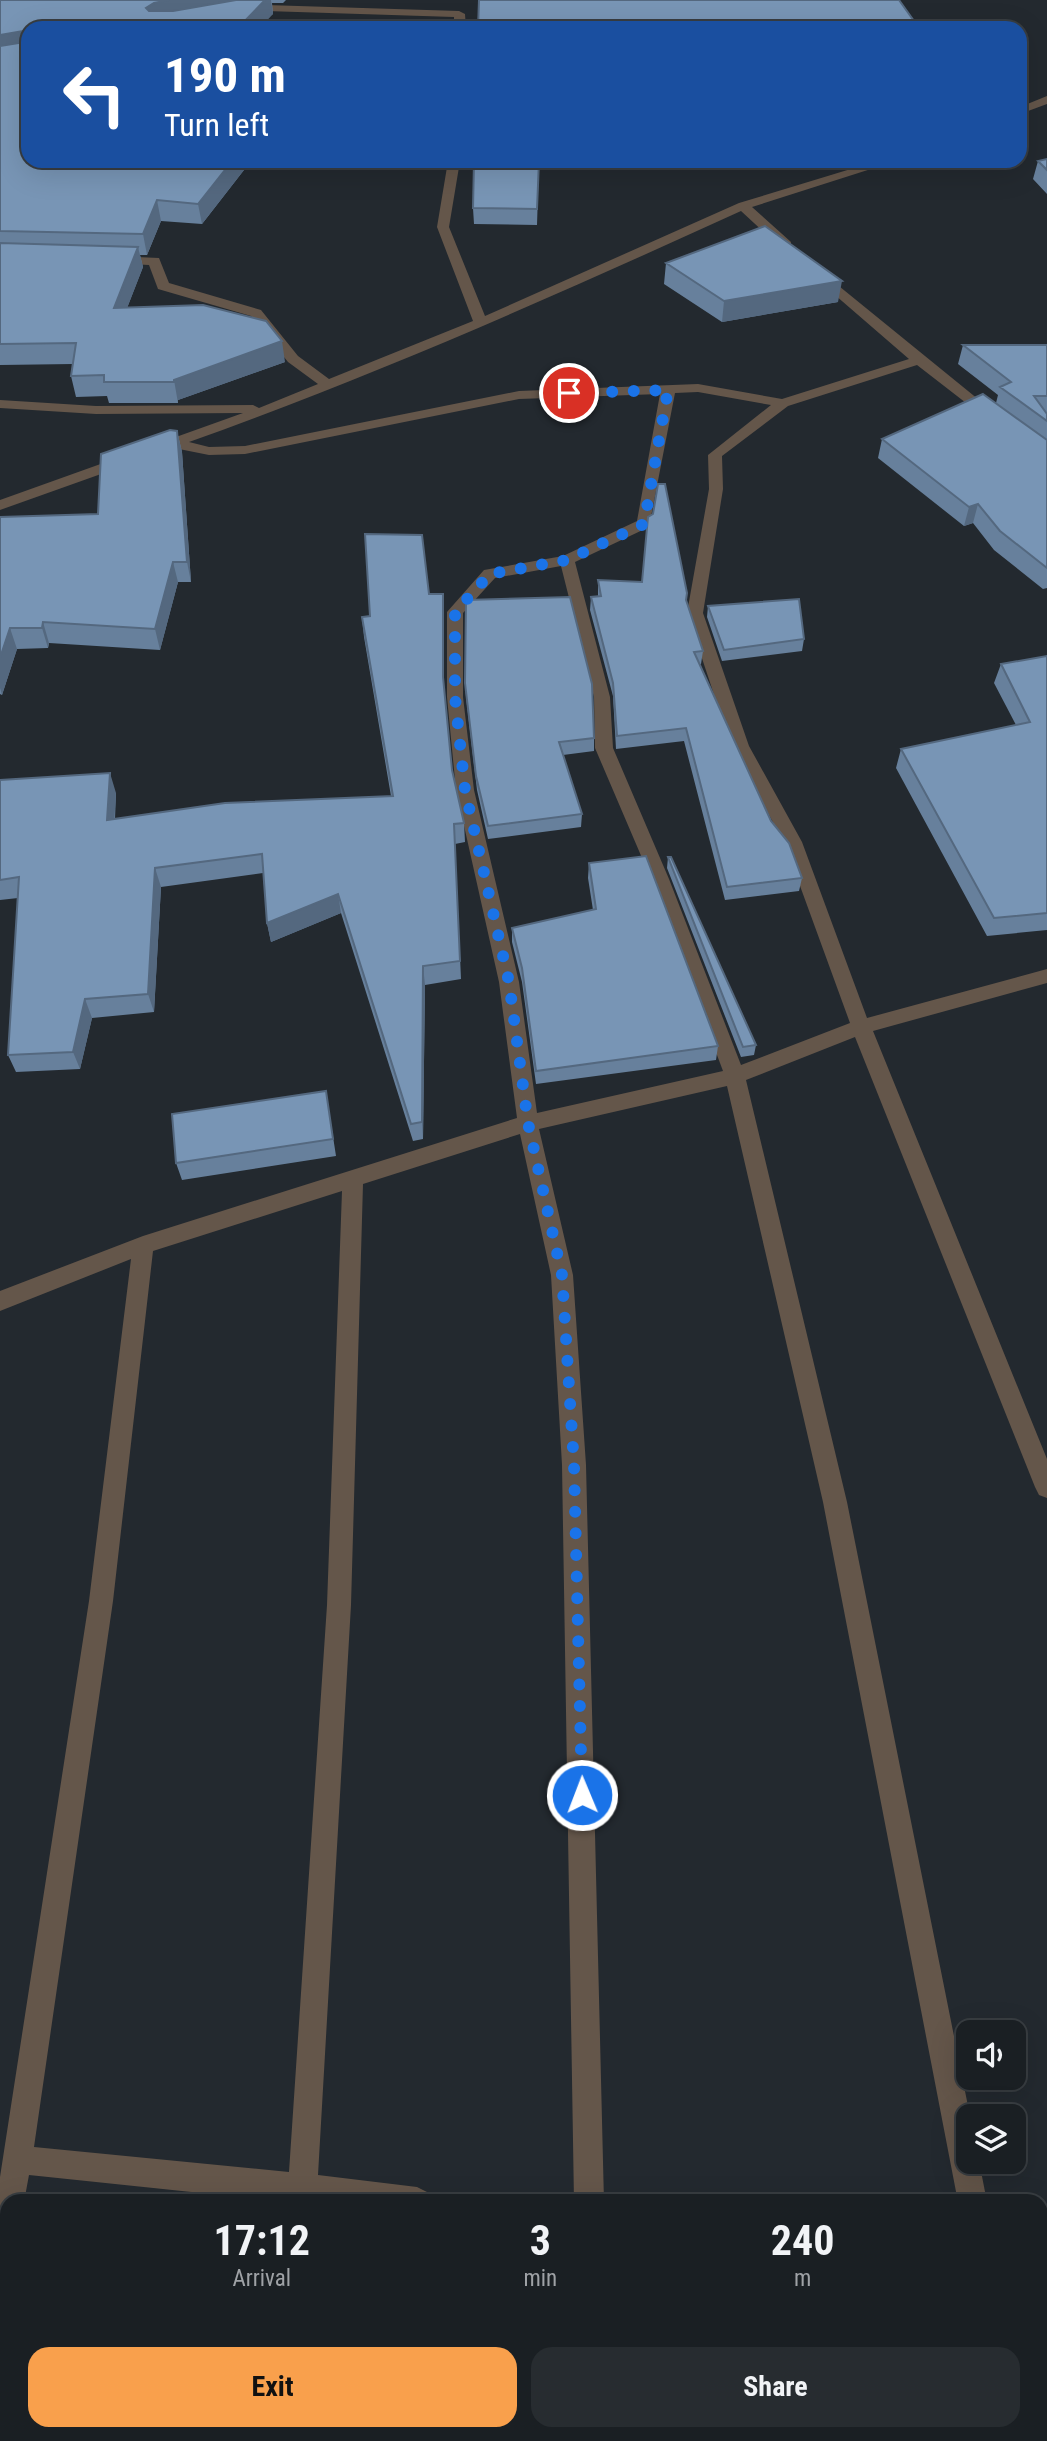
<!DOCTYPE html>
<style>
:root{--surface:#1a1f23;--page:#272c30;--text:#f1f3f6;--muted:#9fa2a6;--line:#383d41;--accent:#f9a04c}
body{margin:0;font-family:"Roboto Condensed",sans-serif;background:var(--page);color:var(--text);height:100vh;display:flex;flex-direction:column;font-size:26px;white-space:nowrap}
*{box-sizing:border-box;margin:0}
p{font-size:23px;color:var(--muted)}
.icon{flex:none;width:38px;height:38px;fill:none;stroke:currentColor;stroke-width:2;stroke-linecap:round;stroke-linejoin:round}
.map{position:relative;flex:1;overflow:hidden}
.side{position:absolute;left:0px;top:2194px;width:1048px;height:247px;display:flex;flex-direction:column;background:var(--surface);border-radius:21px 21px 0 0;box-shadow:0 7px 28px #0002,0 0 0 2px var(--line)}
.side>*{flex:none}
.banner{position:absolute;left:21px;top:21px;width:1006px;height:147px;border-radius:21px;box-shadow:0 7px 28px #0002,0 0 0 2px var(--line);background:#1a4fa0;color:#fff;overflow:hidden}
.controls{position:absolute;left:956px;top:2020px;display:grid;gap:14px}
.controls a{display:grid;place-items:center;width:70px;height:70px;border-radius:14px;background:var(--surface);box-shadow:0 7px 28px #0002,0 0 0 2px var(--line);font-size:35px}
.pin{position:absolute;display:grid;place-items:center;width:60px;height:60px;color:#fff;margin:-30px;border:4px solid #fff;border-radius:50%;box-shadow:0 2px 7px #0007}
.me{position:absolute;width:77px;margin:-38px;rotate:359deg;stroke-linejoin:round;filter:drop-shadow(0 0 5px #0008)}
.turn{display:flex;align-items:center;gap:24px;height:147px;padding:0 28px;font-size:32px}
.turn .icon{width:91px;height:91px;stroke-width:2.5}
.turn b{display:block;font-size:49px;line-height:60px}
.eta{display:flex;justify-content:space-evenly;align-items:center;height:119px;text-align:center}
.eta b{font-size:42px;font-weight:700;line-height:49px}
.cta{display:flex;gap:14px;margin-top:auto;padding:14px 28px}
.cta a{flex:1;height:80px;border-radius:21px;background:var(--accent);color:#111;font-size:28px;font-weight:700;line-height:80px;text-align:center}
.cta a+a{background:var(--page);color:var(--text)}
.map>svg:first-child{display:block}
.lines{fill:none;stroke-linecap:round;stroke-linejoin:round}
.street{fill:#64564a;fill-rule:evenodd}
.wall{fill:#67809c}
.shaded-wall{fill:#54687f}
.building{fill:#7895b5;stroke:#54687f;stroke-width:2}
.route{stroke:#1a73e8;stroke-width:12;stroke-dasharray:0 21.6}
</style>
<div class="map">
<svg width="1047" height="2441" viewBox="0 0 1047 2441">
<rect width="100%" height="100%" fill="#23292f"/>
<g class="lines">
<!-- street -->
<path class="street" d="M 266,5 L 459,11 L 465,14 L 466,28 L 454,28 L 454,17 L 266,11 L 246,15 L 240,12 Z
M 1047,96 L 1047,104 L 1020,114 L 1020,107 Z
M 448,161 L 460,161 L 449,227 L 485,316 L 739,203 L 877,161 L 896,161 L 752,207 L 791,242 L 791,248 L 781,248 L 741,211 C 559,294 377,375 189,442 L 209,447 L 245,446 L 519,391 L 698,384 L 782,399 L 909,359 L 813,276 L 813,270 L 818,269 L 1000,417 L 998,420 L 988,420 L 917,365 L 788,406 L 722,456 L 723,489 L 703,613 L 749,746 L 802,842 L 867,1018 L 1047,969 L 1047,983 L 873,1031 L 1047,1459 L 1047,1498 L 1039,1495 L 1035,1487 L 855,1037 L 746,1080 L 847,1502 L 970,2116 L 968,2116 L 968,2161 L 979,2161 L 987,2202 L 958,2202 L 823,1502 L 727,1086 L 539,1129 L 573,1275 L 586,1465 L 604,2202 L 574,2202 L 562,1465 L 551,1275 L 520,1134 L 363,1184 L 351,1605 L 318,2175 L 417,2187 L 427,2192 L 431,2202 L 287,2202 L 29,2175 L 24,2202 L 7,2202 L 7,2255 L 0,2258 L 0,2177 L 89,1601 L 131,1259 L 0,1311 L 0,1291 L 143,1236 L 517,1118 L 499,982 L 456,790 L 447,697 L 447,612 L 484,570 L 563,556 L 637,521 L 660,394 L 519,399 L 245,454 L 209,455 L 174,448 L 0,510 L 0,500 L 243,413 L 96,414 L 0,408 L 0,400 L 96,406 L 253,405 L 259,408 L 318,384 L 288,362 L 251,316 L 158,289 L 149,265 L 109,263 L 109,257 L 114,256 L 159,258 L 169,283 L 261,310 L 298,356 L 329,379 L 473,321 L 437,227 ZM 698,392 L 771,405 L 708,455 L 709,489 L 687,613 L 731,746 L 784,842 L 850,1023 L 741,1065 L 669,879 L 613,748 L 610,697 L 575,562 L 649,527 L 675,393 ZM 561,566 L 594,697 L 595,748 L 651,879 L 723,1071 L 537,1113 L 519,982 L 474,790 L 463,697 L 463,613 L 495,578 ZM 342,1191 L 327,1605 L 289,2172 L 34,2147 L 113,1601 L 153,1251 Z
M 255,2434 L 286,2434 L 286,2441 L 254,2441 Z
M 578,2434 L 609,2434 L 610,2441 L 578,2441 Z
M 1003,2434 L 1034,2434 L 1036,2441 L 1004,2441 Z"/>
</g>
<!-- wall -->
<path class="wall" d="M 0,0 L 286,0 L 283,3 L 272,3 L 273,14 L 28,161 L 251,161 L 202,224 L 161,221 L 147,255 L 140,255 L 143,267 L 127,308 L 285,362 L 178,400 L 178,403 L 109,403 L 107,396 L 76,397 L 71,376 L 73,364 L 0,365 Z
M 1047,159 L 1047,194 L 1033,179 L 1038,161 Z
M 539,161 L 537,225 L 474,224 L 473,208 Z
M 666,263 L 838,302 L 722,322 L 664,284 Z
M 963,345 L 1047,345 L 1047,588 L 1043,589 L 994,550 L 973,523 L 964,526 L 878,458 L 882,439 L 996,403 L 998,395 L 958,364 Z
M 177,431 L 182,452 L 191,582 L 178,582 L 160,650 L 49,643 L 48,648 L 17,649 L 2,695 L 0,694 L 0,517 L 98,514 Z
M 598,580 L 686,601 L 703,651 L 701,664 L 699,664 L 771,821 L 802,878 L 799,891 L 725,900 L 684,741 L 616,749 L 613,696 L 590,610 L 591,597 L 598,597 Z
M 429,594 L 443,594 L 444,688 L 452,770 L 464,823 L 465,842 L 455,844 L 461,979 L 425,985 L 423,1139 L 413,1141 L 341,913 L 271,942 L 267,923 L 263,873 L 161,887 L 154,1012 L 92,1018 L 80,1069 L 16,1072 L 8,1055 L 18,898 L 0,900 L 0,780 L 116,793 L 115,819 L 391,796 L 364,637 L 362,617 L 370,616 Z
M 708,606 L 804,639 L 802,651 L 722,661 L 707,617 Z
M 1047,656 L 1047,930 L 987,936 L 896,768 L 901,749 L 1016,725 L 994,683 L 1001,664 Z
M 465,683 L 594,738 L 594,751 L 563,755 L 582,814 L 581,827 L 488,839 L 477,790 L 466,697 Z
M 668,857 L 756,1045 L 754,1055 L 741,1057 L 667,868 Z
M 589,863 L 718,1046 L 716,1060 L 536,1084 L 522,982 L 512,942 L 512,928 L 593,910 L 588,878 Z
M 326,1091 L 336,1156 L 182,1180 L 176,1163 Z
M 809,2434 L 906,2434 L 887,2441 L 809,2441 Z"/>
<!-- shaded-wall -->
<path class="shaded-wall" d="M 169,0 L 271,0 L 273,14 L 260,28 L 238,28 L 158,22 L 146,8 L 154,3 Z
M 23,31 L 28,50 L 0,56 L 0,35 Z
M 232,161 L 251,161 L 202,224 L 198,204 Z
M 157,200 L 161,221 L 147,255 L 143,234 Z
M 138,247 L 143,267 L 119,329 L 114,308 Z
M 842,281 L 838,302 L 722,322 L 724,301 Z
M 282,341 L 285,362 L 178,400 L 178,403 L 174,380 Z
M 177,431 L 182,452 L 191,582 L 187,562 Z
M 978,504 L 973,523 L 964,526 L 969,507 Z
M 173,562 L 178,582 L 160,650 L 155,629 Z
M 443,594 L 444,614 L 444,697 L 443,677 Z
M 43,622 L 49,643 L 48,648 L 42,628 Z
M 10,628 L 17,649 L 2,695 L 0,688 L 0,658 Z
M 110,773 L 116,793 L 113,840 L 107,820 Z
M 155,868 L 161,887 L 154,1012 L 148,994 Z
M 338,894 L 341,913 L 271,942 L 267,923 Z
M 423,966 L 425,985 L 423,1139 L 422,1122 Z
M 85,999 L 92,1018 L 80,1069 L 73,1052 Z"/>
<!-- building -->
<path class="building" d="M 0,0 L 169,0 L 154,3 L 146,8 L 149,11 L 173,11 L 236,0 L 265,0 L 238,28 L 28,28 L 28,161 L 232,161 L 198,204 L 157,200 L 143,234 L 0,231 L 0,46 L 24,42 L 26,33 L 23,31 L 0,35 Z
M 479,0 L 899,0 L 919,28 L 478,28 Z
M 1047,159 L 1047,170 L 1038,161 Z
M 474,161 L 539,161 L 537,209 L 473,208 Z
M 765,226 L 842,281 L 724,301 L 666,263 Z
M 0,243 L 138,247 L 114,308 L 203,305 L 266,321 L 282,341 L 174,380 L 174,382 L 104,382 L 104,375 L 71,376 L 76,343 L 0,344 Z
M 963,345 L 1047,345 L 1047,396 L 1034,396 L 1047,414 L 1047,421 L 1000,387 L 1011,382 Z
M 983,394 L 1047,440 L 1047,568 L 1000,531 L 978,504 L 969,507 L 882,439 Z
M 170,430 L 177,431 L 187,562 L 173,562 L 155,629 L 43,622 L 42,628 L 10,628 L 0,658 L 0,517 L 98,514 L 101,454 Z
M 658,484 L 665,484 L 687,593 L 686,600 L 703,651 L 694,652 L 771,821 L 789,843 L 802,878 L 727,887 L 686,728 L 617,736 L 613,683 L 591,597 L 601,596 L 598,580 L 642,582 L 648,517 L 653,514 Z
M 365,534 L 422,535 L 429,594 L 443,594 L 443,677 L 452,770 L 464,823 L 454,824 L 460,961 L 423,966 L 422,1122 L 411,1124 L 338,894 L 267,923 L 262,854 L 155,868 L 148,994 L 85,999 L 73,1052 L 8,1055 L 19,877 L 0,880 L 0,780 L 110,773 L 107,820 L 225,803 L 393,796 L 362,617 L 370,616 Z
M 570,597 L 592,684 L 594,738 L 559,742 L 582,814 L 488,826 L 476,776 L 465,683 L 466,600 Z
M 799,599 L 804,639 L 724,650 L 708,606 Z
M 1047,656 L 1047,913 L 994,918 L 901,749 L 1030,722 L 1001,664 Z
M 646,856 L 718,1046 L 536,1071 L 522,968 L 512,928 L 596,909 L 589,863 Z
M 668,857 L 671,857 L 756,1045 L 743,1047 Z
M 326,1091 L 333,1139 L 176,1163 L 172,1114 Z
M 705,2434 L 760,2434 L 706,2438 Z
M 812,2434 L 906,2434 L 907,2439 L 887,2441 L 813,2441 Z"/>
<g class="lines">
<!-- route -->
<path class="route" d="M 569,393 L 668,390 L 644,524 L 567,560 L 490,574 L 455,612 L 455,697 L 465,790 L 509,982 L 528,1123 L 562,1275 L 574,1465 L 582,1795"/>
</g>
</svg>
<div class="controls">
<a><svg class="icon" aria-label="sound" viewBox="0 0 24 24"><path d="M4 9h4l5-4v14l-5-4H4zM17 9q2 3 0 6"/></svg></a>
<a><svg class="icon" aria-label="layers" viewBox="0 0 24 24"><path d="M12 4l9 5-9 5-9-5zM3 14l9 5 9-5"/></svg></a>
</div>
<div class="pin" style="left:569px;top:393px;background:#d93025"><svg class="icon" aria-label="arrive" viewBox="0 0 24 24"><path d="M6 21V4h12l-3 4 3 4H6"/></svg></div>
<svg class="me" style="left:582px;top:1795px" viewBox="-20 -20 40 40"><circle r="17" fill="#1a73e8" stroke="#fff" stroke-width="3"/><path d="M0-11L8 9 0 5-8 9z" fill="#fff"/></svg>
<div class="banner">
<div class="turn"><svg class="icon" aria-label="left" viewBox="0 0 24 24"><path d="M17 20v-9H6M10 6l-5 5 5 5"/></svg><div><b>190 m</b>Turn left</div></div>
</div>
<section class="side">
<div class="eta">
<div><b>17:12</b><p>Arrival</p></div>
<div><b>3</b><p>min</p></div>
<div><b>240</b><p>m</p></div>
</div>
<div class="cta"><a>Exit</a><a>Share</a></div>
</section>
</div>
